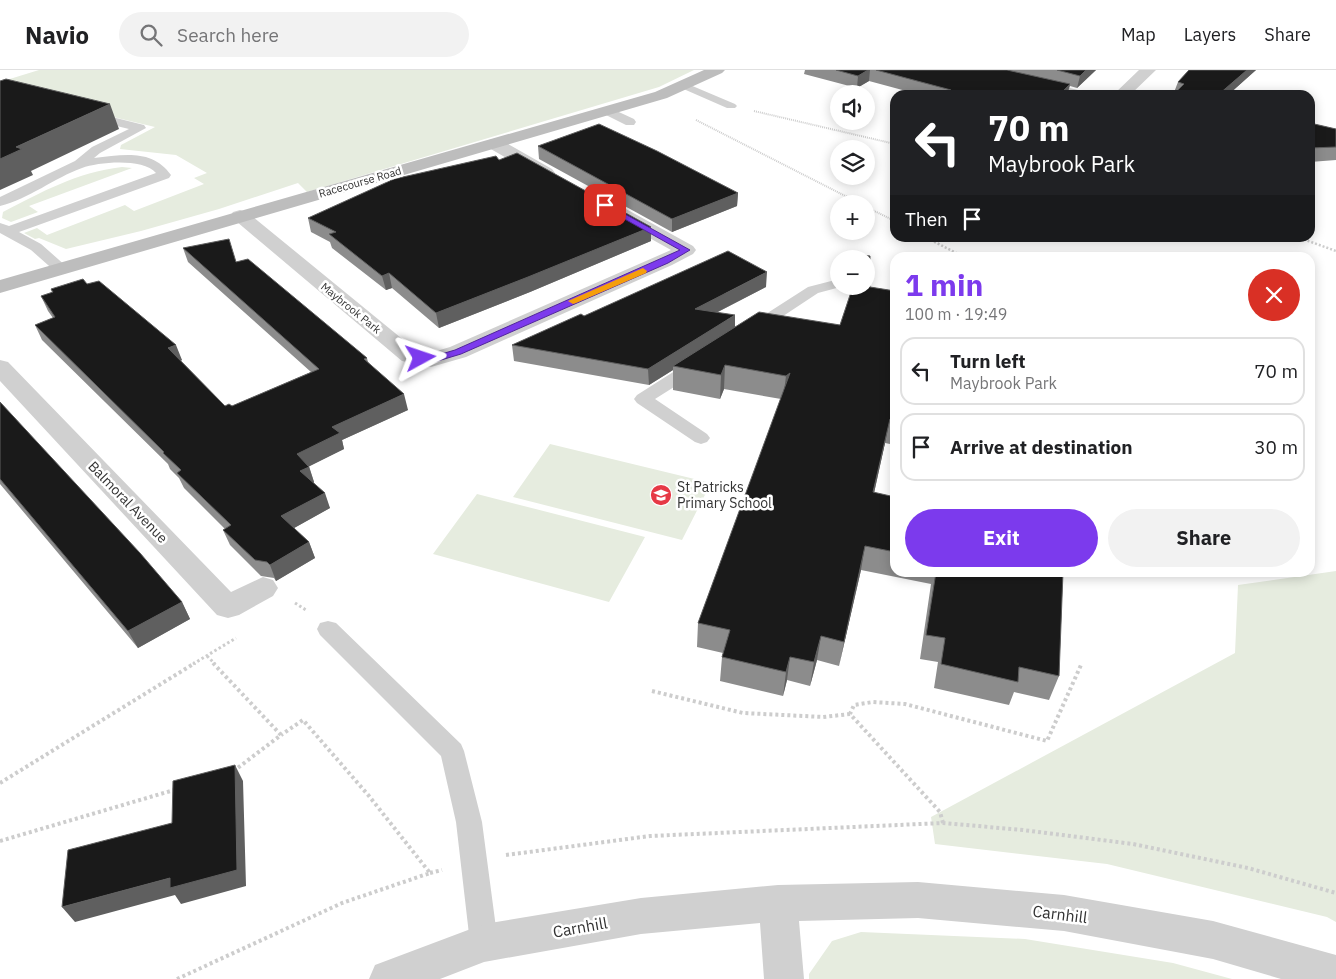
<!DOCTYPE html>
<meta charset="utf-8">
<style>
:root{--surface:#fff;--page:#f2f2f2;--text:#202124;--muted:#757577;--line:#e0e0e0;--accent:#7c3aed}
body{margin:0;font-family:"IBM Plex Sans",sans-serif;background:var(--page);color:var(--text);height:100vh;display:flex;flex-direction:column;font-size:19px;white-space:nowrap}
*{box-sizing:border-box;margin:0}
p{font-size:16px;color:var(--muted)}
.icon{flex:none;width:28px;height:28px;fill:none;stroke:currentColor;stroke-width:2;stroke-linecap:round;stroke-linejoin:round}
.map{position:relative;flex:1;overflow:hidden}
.sheet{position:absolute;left:890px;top:182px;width:425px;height:325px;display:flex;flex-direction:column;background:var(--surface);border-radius:15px;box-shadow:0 2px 12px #0003}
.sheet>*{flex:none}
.banner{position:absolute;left:890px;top:20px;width:425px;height:152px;border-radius:15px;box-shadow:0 2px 12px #0003;background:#202124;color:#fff;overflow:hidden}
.controls{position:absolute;left:830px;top:15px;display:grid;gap:10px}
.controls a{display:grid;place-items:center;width:45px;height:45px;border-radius:50%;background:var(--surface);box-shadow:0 2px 12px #0003;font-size:25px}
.pin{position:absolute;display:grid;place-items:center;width:42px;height:42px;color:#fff;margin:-21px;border-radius:10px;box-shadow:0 2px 8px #0006}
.me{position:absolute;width:55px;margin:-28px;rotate:85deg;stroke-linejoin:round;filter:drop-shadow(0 0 4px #0008)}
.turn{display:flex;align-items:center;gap:18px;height:105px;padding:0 15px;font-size:22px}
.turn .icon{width:65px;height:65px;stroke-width:2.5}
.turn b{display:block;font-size:35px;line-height:42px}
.then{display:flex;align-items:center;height:48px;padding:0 15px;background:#0003;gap:10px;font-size:19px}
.round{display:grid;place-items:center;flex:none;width:52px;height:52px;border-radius:26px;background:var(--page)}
.overview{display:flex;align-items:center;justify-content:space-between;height:85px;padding:0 15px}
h1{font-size:30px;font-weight:800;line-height:38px;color:var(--accent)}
.cta{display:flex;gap:10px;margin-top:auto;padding:10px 15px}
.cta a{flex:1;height:58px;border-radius:30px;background:var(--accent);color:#fff;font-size:20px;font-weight:800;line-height:58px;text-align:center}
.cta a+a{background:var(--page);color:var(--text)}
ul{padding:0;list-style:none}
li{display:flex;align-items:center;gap:15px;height:68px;margin:0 10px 8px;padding:0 5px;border:2px solid var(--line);border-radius:15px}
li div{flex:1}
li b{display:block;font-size:19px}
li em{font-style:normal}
header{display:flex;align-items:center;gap:30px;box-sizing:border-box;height:70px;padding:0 25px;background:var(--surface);border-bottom:1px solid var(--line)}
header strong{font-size:24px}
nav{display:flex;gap:28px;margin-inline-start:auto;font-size:18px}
.search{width:350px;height:45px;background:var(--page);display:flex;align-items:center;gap:12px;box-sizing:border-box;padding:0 18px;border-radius:28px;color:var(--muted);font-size:19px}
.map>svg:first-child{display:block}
.green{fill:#e6ecdf}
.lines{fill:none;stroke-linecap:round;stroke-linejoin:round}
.path-far3{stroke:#cdcdcd;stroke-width:2;stroke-dasharray:1 1;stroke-linecap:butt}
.path-far2{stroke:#cdcdcd;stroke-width:2.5;stroke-dasharray:2 2;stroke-linecap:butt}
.path-far1{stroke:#cdcdcd;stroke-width:3;stroke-dasharray:2.5 2.5;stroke-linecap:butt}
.path{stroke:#cdcdcd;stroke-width:4;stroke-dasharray:3 3;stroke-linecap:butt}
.lane{fill:#d0d0d0;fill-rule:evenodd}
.street{fill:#d0d0d0;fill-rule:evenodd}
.secondary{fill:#bdbdbd;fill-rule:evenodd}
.wall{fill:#8c8c8c}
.shaded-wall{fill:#5f5f5f}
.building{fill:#1a1a1a;stroke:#5f5f5f}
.route{fill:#7c3aed;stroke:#51269a}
.slow{fill:#f59e0b}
.labels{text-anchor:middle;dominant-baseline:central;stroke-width:5;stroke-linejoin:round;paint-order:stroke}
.far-street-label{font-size:11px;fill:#333;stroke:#fff}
.poi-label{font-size:14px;fill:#333;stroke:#fff;text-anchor:start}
.street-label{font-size:14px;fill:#333;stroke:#fff}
.near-street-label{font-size:16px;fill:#333;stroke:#fff}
</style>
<header>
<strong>Navio</strong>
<div class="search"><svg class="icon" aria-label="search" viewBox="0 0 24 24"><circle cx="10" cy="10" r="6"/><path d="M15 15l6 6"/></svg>Search here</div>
<nav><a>Map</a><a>Layers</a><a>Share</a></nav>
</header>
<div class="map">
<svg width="1336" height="909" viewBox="0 0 1336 909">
<rect width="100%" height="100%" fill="#fff"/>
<!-- green -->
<path class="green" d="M 39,0 L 694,0 L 659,17 L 307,122 L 298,113 L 219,139 L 141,161 L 66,179 L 39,168 L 35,169 L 24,163 L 37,158 L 47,165 L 125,135 L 134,141 L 204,114 L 194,108 L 207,103 L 176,85 L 120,79 L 121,75 L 155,57 L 0,20 L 0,12 Z
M 122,97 L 132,98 L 29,136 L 38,142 L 11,152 L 2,148 L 3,142 C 44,121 75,103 122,97 Z
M 550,374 L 711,413 L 682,470 L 513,427 Z
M 477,424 L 645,467 L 609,532 L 433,484 Z
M 1336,501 L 1336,852 L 1327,847 L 1107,794 L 935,774 L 931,747 L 1235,583 L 1238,515 Z
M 861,862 L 1025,869 L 1173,893 L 1232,909 L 809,909 L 809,904 L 832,871 Z"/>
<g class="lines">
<!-- path-far3 -->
<path class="path-far3" d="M 754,41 L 895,74
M 696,50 L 861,134
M 866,137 L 895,151"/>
<!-- path-far2 -->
<path class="path-far2" d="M 927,168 L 966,188
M 1300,168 L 1336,181"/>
<!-- path-far1 -->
<path class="path-far1" d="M 295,533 L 306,540
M 207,586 L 215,594
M 193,594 L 236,568"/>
<!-- path -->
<path class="path" d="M 213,593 L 281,665 L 235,700
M 652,621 L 743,643 L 823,647 L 850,644
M 0,713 L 195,593
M 943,753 L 940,742 L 850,644 L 854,635 L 873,632 L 905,634 L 1047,671 L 1081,595
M 0,771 L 174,720
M 506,785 L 650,766 L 943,753 L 1023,760 L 1133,774 L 1248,798 L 1336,823
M 430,803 L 442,800
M 177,909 L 342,833 L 430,803 L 369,726 L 303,650 L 281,665"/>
<!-- lane -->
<path class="lane" d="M 683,12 L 735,34 L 737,36 L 735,38 L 727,38 L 679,17 L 677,15 L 679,13 Z
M 608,37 L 634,49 L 636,52 L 634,55 L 626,55 L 604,44 L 602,41 Z
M 92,42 L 144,55 L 146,58 L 100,83 L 94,88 C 122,85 152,78 171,105 L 169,108 L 19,162 L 41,174 L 67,197 L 69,200 L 67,203 L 57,203 L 31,180 L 0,163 L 0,153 L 9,156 L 156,103 C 143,88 99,92 82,98 C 54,108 29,129 0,136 L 0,127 L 75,91 L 92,77 L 129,59 L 88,49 L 86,46 L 88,43 Z
M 839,209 L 839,216 L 844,216 L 818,223 L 759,262 L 747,262 L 745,259 L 747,256 L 808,217 Z
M 695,291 L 701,292 L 703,296 L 701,300 L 655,329 L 707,364 L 710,368 L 707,372 L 701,374 L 695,372 L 637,333 L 634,329 L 637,325 L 689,292 Z
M 328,551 L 336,553 L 461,674 L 464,681 L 482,752 L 498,873 L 494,883 L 484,887 L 474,883 L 470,873 L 456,752 L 441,686 L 320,565 L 317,559 L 320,553 Z"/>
<!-- street -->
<path class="street" d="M 970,0 L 997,0 L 1086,22 L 1088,25 L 1061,25 L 973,3 Z
M 1139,0 L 1156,0 L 1130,25 L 1113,25 Z
M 495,69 L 501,70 L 552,99 L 555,103 L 552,107 L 546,108 L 540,107 L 489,78 L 486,74 L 489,70 Z
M 619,137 L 626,139 L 693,176 L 696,180 L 693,184 L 672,195 L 466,287 L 431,297 L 402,291 L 230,146 L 233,142 L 240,140 L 247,142 L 417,281 L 430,283 L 450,277 L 671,180 L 612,147 L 610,143 L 612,139 Z
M 0,290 L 8,292 L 231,522 L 263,507 L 273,510 L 278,518 L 273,526 L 239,545 L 228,548 L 217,545 L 0,311 Z
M 918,812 L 1064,825 L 1213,851 L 1336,885 L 1336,909 L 1281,909 L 1213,889 L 1064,861 L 918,848 L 799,851 L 804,909 L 764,909 L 760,853 L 641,864 L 484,892 L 440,909 L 369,909 L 375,895 L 484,854 L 641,828 L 778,815 Z"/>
<!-- secondary -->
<path class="secondary" d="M 704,0 L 725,0 L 722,3 L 667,28 L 0,223 L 0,210 L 655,22 Z"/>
</g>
<!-- wall -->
<path class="wall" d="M 805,0 L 1096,0 L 1077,18 L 1070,16 L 1067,25 L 921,25 L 869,11 L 857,18 L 804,4 Z
M 1189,0 L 1256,0 L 1228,25 L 1173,25 L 1178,12 Z
M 1310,53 L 1336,59 L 1336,90 L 1310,92 Z
M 538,76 L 738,123 L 737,136 L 672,162 L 539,89 Z
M 499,90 L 651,157 L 651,171 L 530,222 L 439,258 L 392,218 L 386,220 L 332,178 L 330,172 L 311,162 L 308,148 Z
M 183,178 L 236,192 L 367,288 L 368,292 L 408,340 L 342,370 L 344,379 L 309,396 L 314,412 L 314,413 L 330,438 L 294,458 L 309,472 L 315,488 L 276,511 L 274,508 L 261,506 L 230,475 L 223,460 L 225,459 L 184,418 L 179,408 L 170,399 L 168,394 L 42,270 L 35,255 L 53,248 L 48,241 L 41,226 L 52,223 L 51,219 L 87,214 L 182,290 L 181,291 L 225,336 L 232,336 L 311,302 L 188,192 Z
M 766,217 L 718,242 L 735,257 L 840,255 L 870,217 L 895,221 L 895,375 L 885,373 L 874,423 L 895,427 L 895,502 L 1063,502 L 1059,606 L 1049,630 L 1014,622 L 1009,635 L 934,618 L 938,592 L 920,589 L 931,514 L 861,500 L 839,596 L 817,590 L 810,616 L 787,610 L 783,626 L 720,611 L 722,587 L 723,583 L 697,577 L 698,553 L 781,329 L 724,319 L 720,329 L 673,320 L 673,300 L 649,315 L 514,291 L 512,275 L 584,246 Z
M 0,332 L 182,532 L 190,549 L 138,578 L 0,414 Z"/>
<!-- shaded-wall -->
<path class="shaded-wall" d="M 868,0 L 870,0 L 869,11 L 857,18 L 858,6 Z
M 1086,0 L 1096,0 L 1077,18 L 1080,6 Z
M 1247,0 L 1256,0 L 1228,25 L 1218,25 Z
M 1070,14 L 1067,25 L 1059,25 Z
M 110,34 L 119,59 L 31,101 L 33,105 L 0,120 L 0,89 L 16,77 Z
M 738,123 L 737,136 L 672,162 L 672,149 Z
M 651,157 L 651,171 L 530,222 L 439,258 L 436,243 Z
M 767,202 L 766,217 L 694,254 L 695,239 Z
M 389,203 L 392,218 L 386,220 L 382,206 Z
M 735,245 L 735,261 L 673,296 L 673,300 L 649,315 L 648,299 Z
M 176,275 L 182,290 L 174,293 L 168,278 Z
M 725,295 L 724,319 L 720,329 L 721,305 Z
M 790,303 L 783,329 L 786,306 Z
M 404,324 L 408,340 L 342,370 L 344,379 L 302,400 L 297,384 L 332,357 Z
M 890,349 L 885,373 L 869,446 L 873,422 Z
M 309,397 L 314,412 L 305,417 L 300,401 Z
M 325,423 L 330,438 L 287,462 L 281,446 Z
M 309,472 L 315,488 L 276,511 L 270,495 Z
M 865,476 L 861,500 L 839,596 L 844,572 Z
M 182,532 L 190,549 L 138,578 L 128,561 Z
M 821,566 L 817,590 L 810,616 L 814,592 Z
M 790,587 L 787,610 L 783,626 L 786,602 Z
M 235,695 L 243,711 L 246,816 L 181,834 L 175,825 L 75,852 L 62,837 L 170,808 Z"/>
<!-- building -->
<path class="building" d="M 836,0 L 868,0 L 858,6 Z
M 876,0 L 1007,0 L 1070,14 L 1059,25 L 945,25 L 951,20 Z
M 1057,0 L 1086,0 L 1080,6 Z
M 1189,0 L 1247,0 L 1218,25 L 1173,25 L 1184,14 L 1178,12 Z
M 6,9 L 110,34 L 16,77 L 22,79 L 0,89 L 0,11 Z
M 1310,53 L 1336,59 L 1336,77 L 1310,78 Z
M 599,54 L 657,81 L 738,123 L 672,149 L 538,76 Z
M 517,83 L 651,157 L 528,207 L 436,243 L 389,203 L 382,206 L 329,164 L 336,162 L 308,148 L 394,109 L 496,86 L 499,90 Z
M 229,169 L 236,192 L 248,189 L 367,288 L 364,289 L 404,324 L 332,357 L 340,363 L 297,384 L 309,397 L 300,401 L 325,423 L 281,446 L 309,472 L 270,495 L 267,492 L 255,490 L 223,460 L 231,455 L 177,403 L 181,400 L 163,383 L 164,382 L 35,255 L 55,247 L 41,226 L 53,222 L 51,219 L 83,209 L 87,214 L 99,211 L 176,275 L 168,278 L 225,336 L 229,334 L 232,336 L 319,299 L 183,178 Z
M 728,181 L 767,202 L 695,239 L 735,245 L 648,299 L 512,275 L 581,244 L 584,246 Z
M 863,185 L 870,186 L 870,217 L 895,221 L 895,350 L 890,349 L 873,422 L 895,427 L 895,482 L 865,476 L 844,572 L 821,566 L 814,592 L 790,587 L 786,602 L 722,587 L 730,560 L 698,553 L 790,303 L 786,306 L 725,295 L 721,305 L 673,296 L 759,242 L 840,255 L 853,216 L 866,216 L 866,189 L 862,189 Z
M 0,332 L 140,483 L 182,532 L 128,561 L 0,409 Z
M 936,502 L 1063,502 L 1059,606 L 1019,597 L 1018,612 L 941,594 L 945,568 L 926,565 Z
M 235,695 L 237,800 L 170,818 L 170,808 L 62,837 L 68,780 L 172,753 L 173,711 Z"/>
<!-- route -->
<path class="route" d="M 605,133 L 690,180 L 668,193 L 461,284 L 431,293 L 417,290 L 417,286 L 431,287 L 455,280 L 680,180 L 603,137 L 601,135 Z"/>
<!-- slow -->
<path class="slow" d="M 643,198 L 647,201 L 646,203 L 576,233 L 573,234 L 568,231 Z"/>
<!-- icons -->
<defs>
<g id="school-disc" transform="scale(1.125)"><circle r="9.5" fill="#e63946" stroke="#fff"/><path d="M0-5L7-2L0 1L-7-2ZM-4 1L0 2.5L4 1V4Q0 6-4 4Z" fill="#fff"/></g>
</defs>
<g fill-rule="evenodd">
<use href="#school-disc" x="661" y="425"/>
</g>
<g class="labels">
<!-- far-street labels -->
<g class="far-street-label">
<text transform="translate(360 112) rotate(-16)">Racecourse Road</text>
<text transform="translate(351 238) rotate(39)">Maybrook Park</text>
</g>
<!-- poi labels -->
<g class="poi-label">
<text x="677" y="417">St Patricks<tspan x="677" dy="16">Primary School</tspan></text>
</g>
<!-- street labels -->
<g class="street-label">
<text transform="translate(128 432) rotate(46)">Balmoral Avenue</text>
</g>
<!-- near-street labels -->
<g class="near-street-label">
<text transform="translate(1060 844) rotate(7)">Carnhill</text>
<text transform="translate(580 857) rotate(-10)">Carnhill</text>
</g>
</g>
</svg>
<div class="controls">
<a><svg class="icon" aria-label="sound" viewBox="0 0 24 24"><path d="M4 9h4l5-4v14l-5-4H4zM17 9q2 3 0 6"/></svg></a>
<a><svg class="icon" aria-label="layers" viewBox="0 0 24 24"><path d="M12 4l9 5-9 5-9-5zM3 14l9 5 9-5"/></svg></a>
<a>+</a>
<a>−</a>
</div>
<div class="pin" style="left:605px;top:135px;background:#d93025"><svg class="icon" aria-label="arrive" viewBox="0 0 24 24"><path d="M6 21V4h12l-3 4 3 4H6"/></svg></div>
<svg class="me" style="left:421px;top:288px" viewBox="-20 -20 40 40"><path d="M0-17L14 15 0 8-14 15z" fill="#7c3aed" stroke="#fff" stroke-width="4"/></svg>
<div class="banner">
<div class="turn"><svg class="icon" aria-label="left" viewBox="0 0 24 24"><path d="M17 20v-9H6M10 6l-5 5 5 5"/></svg><div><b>70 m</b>Maybrook Park</div></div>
<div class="then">Then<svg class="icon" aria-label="arrive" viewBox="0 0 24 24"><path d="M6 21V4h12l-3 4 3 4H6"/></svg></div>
</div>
<section class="sheet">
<div class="overview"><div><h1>1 min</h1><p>100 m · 19:49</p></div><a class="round" style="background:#d93025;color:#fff"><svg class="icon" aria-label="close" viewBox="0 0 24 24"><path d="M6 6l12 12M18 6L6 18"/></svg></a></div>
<ul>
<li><svg class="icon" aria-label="left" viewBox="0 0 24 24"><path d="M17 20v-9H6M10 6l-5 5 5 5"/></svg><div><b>Turn left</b><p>Maybrook Park</p></div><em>70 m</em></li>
<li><svg class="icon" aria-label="arrive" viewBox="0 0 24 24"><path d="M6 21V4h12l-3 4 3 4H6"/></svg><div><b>Arrive at destination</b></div><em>30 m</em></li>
</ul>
<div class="cta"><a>Exit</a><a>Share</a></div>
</section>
</div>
